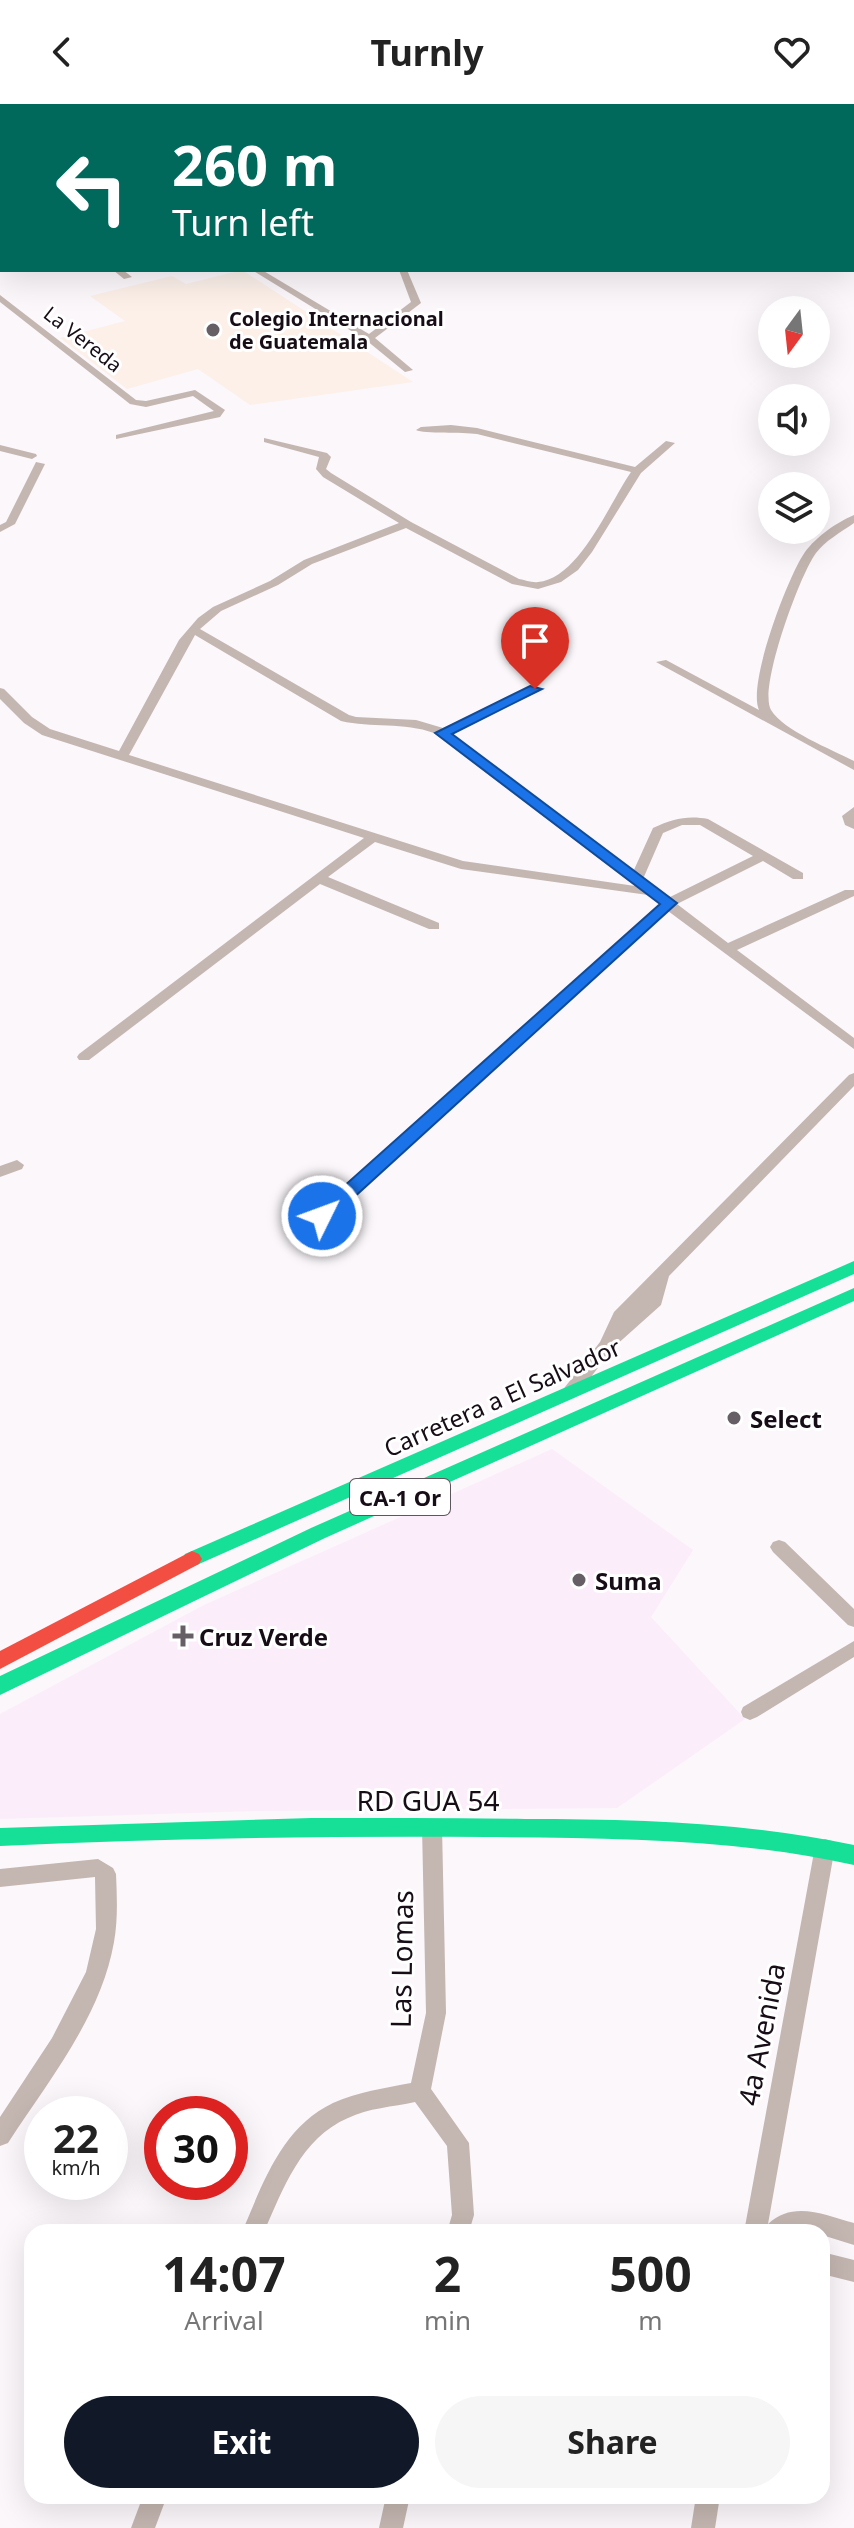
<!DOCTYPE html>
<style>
:root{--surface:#fff;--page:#f6f6f6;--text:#222;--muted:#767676;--accent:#111827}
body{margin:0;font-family:"Noto Sans",sans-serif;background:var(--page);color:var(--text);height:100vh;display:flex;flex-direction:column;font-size:30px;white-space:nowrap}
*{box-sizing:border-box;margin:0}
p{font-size:26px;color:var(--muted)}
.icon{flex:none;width:44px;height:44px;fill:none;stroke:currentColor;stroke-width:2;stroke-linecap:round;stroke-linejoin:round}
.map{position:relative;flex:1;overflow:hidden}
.sheet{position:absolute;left:24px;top:2120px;width:806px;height:280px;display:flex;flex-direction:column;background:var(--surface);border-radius:24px;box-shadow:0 8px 32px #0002}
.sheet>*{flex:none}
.banner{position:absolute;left:0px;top:0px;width:854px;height:168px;box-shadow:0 8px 32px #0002;background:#00695c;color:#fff;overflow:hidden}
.needle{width:52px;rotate:195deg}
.fabs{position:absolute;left:758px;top:192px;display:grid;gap:16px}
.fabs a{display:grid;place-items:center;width:72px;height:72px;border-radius:50%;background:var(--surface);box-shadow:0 8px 32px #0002;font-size:40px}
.speed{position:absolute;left:24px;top:1992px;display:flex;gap:16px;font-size:40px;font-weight:700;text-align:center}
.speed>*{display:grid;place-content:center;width:104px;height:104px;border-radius:50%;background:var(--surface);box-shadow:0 8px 32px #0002;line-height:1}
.speed small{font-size:20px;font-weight:400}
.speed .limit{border:12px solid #d22;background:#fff;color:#111}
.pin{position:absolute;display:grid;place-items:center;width:68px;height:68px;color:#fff;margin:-82px -34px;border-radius:50% 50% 50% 0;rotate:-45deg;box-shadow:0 0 8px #0007}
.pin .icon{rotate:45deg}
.me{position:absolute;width:88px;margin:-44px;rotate:48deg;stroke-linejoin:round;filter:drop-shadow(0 0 6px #0008)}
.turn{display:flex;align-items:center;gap:28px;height:168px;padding:0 40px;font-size:36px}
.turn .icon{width:104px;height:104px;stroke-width:2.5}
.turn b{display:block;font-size:56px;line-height:68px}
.eta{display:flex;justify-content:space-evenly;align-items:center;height:136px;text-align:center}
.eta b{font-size:48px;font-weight:700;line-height:56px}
.button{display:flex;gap:16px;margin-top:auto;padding:16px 40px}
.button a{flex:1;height:92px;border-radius:48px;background:var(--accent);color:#fff;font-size:32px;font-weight:700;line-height:92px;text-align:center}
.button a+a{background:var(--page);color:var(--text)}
header{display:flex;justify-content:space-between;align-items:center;height:104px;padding:0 40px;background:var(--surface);font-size:36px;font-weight:700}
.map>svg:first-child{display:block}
.built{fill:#fcedfa}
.education{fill:#fcf0e9}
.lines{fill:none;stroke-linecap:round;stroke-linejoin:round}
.street{fill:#c4b6b1;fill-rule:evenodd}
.fast{fill:#16e098;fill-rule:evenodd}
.jam{fill:#f24e42;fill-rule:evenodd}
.route{fill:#1a73e8;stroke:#114b97;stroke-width:2}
.poi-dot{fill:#675f66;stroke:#fff;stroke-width:3}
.labels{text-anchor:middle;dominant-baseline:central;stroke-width:6;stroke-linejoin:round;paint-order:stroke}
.far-poi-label{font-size:20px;font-weight:bold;fill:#170d16;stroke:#fff;text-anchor:start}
.far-street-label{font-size:20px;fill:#170d16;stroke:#fff}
.shield{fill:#fff;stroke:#5d565c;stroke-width:2}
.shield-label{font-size:22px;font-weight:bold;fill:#170d16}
.street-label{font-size:24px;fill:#170d16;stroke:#fff}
.poi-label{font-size:24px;font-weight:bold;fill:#170d16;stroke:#fff;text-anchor:start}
.near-street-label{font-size:28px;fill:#170d16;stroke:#fff}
</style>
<header><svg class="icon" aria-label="back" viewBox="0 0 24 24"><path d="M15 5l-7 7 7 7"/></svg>Turnly<svg class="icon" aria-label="heart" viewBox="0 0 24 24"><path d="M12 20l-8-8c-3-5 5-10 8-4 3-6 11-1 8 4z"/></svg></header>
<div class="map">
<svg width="854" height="2424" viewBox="0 0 854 2424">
<rect width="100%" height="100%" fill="#fbf7fb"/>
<!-- built -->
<path class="built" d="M 552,1345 L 693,1446 L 651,1513 L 745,1615 L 617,1704 L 254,1707 L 0,1715 L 0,1610 L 204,1501 Z"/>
<!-- education -->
<path class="education" d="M 242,166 L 413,278 L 250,301 L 198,265 L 127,285 L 60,234 L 125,217 L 90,192 L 172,172 L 186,180 Z"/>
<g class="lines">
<!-- street -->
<path class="street" d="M 0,17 L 2,17 L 2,21 L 0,21 Z
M 0,69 L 2,69 L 2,73 L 0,73 Z
M 0,104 L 2,105 L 2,111 L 0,110 Z
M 2,144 L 2,150 L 0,151 L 0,145 Z
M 113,166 L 123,166 L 132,173 L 124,175 Z
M 252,166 L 262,166 L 369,230 L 411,198 L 399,166 L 407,166 L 421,199 L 375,234 L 413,266 L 405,268 L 366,236 Z
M 0,191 L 136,296 L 146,297 L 195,286 L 225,306 L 220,313 L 116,335 L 116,331 L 214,307 L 193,292 L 146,303 L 130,300 L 0,198 Z
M 451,321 L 477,324 L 635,363 L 666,337 L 675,339 L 641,369 L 592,448 L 578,466 L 561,478 L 538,485 L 512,480 L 406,424 L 312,460 L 278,481 L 221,507 L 200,525 L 349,611 L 356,613 L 416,616 L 443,624 L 531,583 L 539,583 L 539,587 L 450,630 L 633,768 L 653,724 C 672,715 688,711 708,715 L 803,769 L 803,775 L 793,775 L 763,757 L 677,800 L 728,839 L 845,786 L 854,786 L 854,792 L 737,846 L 854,934 L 854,945 L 668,807 L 327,1116 L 322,1117 L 314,1112 L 317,1108 L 660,800 L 648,791 L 461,765 L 375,738 L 328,773 L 439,819 L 439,825 L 429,825 L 320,780 L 89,956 L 79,956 L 77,953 L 79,950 L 364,734 L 42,631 L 24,619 L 0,595 L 0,584 L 4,585 L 32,613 L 50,625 L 119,647 L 179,536 L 198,514 L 213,503 L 270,477 L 304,456 L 399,419 L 323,373 L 316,365 L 319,353 L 264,338 L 264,334 L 327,349 L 331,353 L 326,365 L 331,369 L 411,418 L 519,475 C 525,476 532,479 538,478 C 579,475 610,398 631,368 L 477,330 C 463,328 424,330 416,326 L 421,323 ZM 195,531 L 341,617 C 371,624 404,618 434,629 L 635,782 L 463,757 L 129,651 ZM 682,721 L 700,721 L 753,752 L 668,794 L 643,775 L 663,729 Z
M 0,341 L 36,350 L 37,352 L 32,355 L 0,347 Z
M 36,358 L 45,360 L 15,420 L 0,428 L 0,421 L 6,418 Z
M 854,411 L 854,419 C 841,428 825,437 816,449 C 800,470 758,585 771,606 C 784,627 831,645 854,657 L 854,666 L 656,558 L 666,556 L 759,606 C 747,580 788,472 805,448 C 816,433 837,418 854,411 Z
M 854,703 L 854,725 L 845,721 L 842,712 Z
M 854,969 L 854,982 L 669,1172 L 661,1201 L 614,1243 L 577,1291 L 565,1291 L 563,1287 L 565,1283 L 600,1238 L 614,1208 L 849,971 Z
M 17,1056 L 24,1061 L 22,1065 L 0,1073 L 0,1062 Z
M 779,1436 L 785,1438 L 854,1505 L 854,1523 L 848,1521 L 773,1448 L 770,1443 L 773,1438 Z
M 854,1537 L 854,1553 L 757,1613 L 750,1616 L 743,1613 L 741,1608 L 743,1603 Z
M 432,1715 L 439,1717 L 442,1723 L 446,1909 L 431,1985 L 469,2039 L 474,2111 L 469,2128 L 447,2128 L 452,2111 L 447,2042 L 415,1998 C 393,2003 368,2004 348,2014 C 301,2034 283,2085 264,2128 L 242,2128 C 263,2079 282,2023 333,1999 C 357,1988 385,1984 411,1979 L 426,1909 L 422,1723 L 425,1717 Z
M 825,1735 L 832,1737 L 835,1743 L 768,2120 C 793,2096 825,2111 854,2119 L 854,2141 L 822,2131 L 822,2128 L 744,2128 L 815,1743 L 818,1737 Z
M 98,1755 L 113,1764 L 116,1770 C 117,1793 118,1816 114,1838 C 101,1913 48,1977 8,2039 L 0,2042 L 0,2013 L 52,1934 L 86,1868 L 96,1825 L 95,1773 L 0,1783 L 0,1765 Z
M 822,2148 L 854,2156 L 854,2178 L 822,2170 Z
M 143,2392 L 167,2392 L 155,2424 L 131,2424 Z
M 386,2392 L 410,2392 L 403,2424 L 379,2424 Z
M 696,2392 L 720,2392 L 715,2424 L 691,2424 Z"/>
<!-- fast -->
<path class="fast" d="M 854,1157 L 854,1170 L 199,1460 L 192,1463 L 185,1460 L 182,1455 L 185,1450 Z
M 854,1184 L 854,1197 L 325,1434 L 0,1591 L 0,1572 L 311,1424 Z
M 311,1714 C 383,1714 454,1714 525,1715 C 637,1715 745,1718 854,1741 L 854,1761 C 732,1734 610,1734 486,1733 C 324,1732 162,1734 0,1742 L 0,1724 Z"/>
<!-- jam -->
<path class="jam" d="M 192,1447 L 199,1450 L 202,1455 L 199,1460 L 0,1565 L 0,1547 Z"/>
</g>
<!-- route -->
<path class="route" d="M 530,582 L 542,585 L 452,630 L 677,799 L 328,1117 L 315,1117 L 313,1112 L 315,1108 L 660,800 L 435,629 Z"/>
<!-- markers -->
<g class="poi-dot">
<circle cx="213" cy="226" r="8"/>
<circle cx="734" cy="1314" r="8"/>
<circle cx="579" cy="1476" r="8"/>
<path d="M179 1520h8v8h8v8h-8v8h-8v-8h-8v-8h8z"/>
</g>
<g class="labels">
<!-- far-poi labels -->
<g class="far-poi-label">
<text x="229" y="214">Colegio Internacional<tspan x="229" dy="23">de Guatemala</tspan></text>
</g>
<!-- far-street labels -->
<g class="far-street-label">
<text transform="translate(83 235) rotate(38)">La Vereda</text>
</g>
<!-- shield labels -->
<rect class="shield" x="350" y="1375" width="100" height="36" rx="6"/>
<g class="shield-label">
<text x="400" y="1393">CA-1 Or</text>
</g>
<!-- street labels -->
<g class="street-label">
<text transform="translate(502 1293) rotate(-24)">Carretera a El Salvador</text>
</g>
<!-- poi labels -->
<g class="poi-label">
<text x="750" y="1314">Select</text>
<text x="595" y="1476">Suma</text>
<text x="199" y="1532">Cruz Verde</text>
</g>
<!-- near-street labels -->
<g class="near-street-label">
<text x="428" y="1696">RD GUA 54</text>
<text transform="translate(401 1855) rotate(-89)">Las Lomas</text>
<text transform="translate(761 1930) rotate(-79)">4a Avenida</text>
</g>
</g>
</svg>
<div class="fabs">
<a><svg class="needle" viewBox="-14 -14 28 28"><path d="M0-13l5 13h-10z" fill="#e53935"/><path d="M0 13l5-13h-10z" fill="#767676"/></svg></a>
<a><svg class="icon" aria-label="sound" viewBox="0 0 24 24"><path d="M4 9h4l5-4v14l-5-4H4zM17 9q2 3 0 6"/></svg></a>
<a><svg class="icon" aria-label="layers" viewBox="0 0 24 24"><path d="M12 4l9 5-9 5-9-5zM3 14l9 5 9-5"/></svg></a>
</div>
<div class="speed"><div>22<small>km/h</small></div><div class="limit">30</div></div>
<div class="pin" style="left:535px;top:585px;background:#d93025"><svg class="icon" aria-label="arrive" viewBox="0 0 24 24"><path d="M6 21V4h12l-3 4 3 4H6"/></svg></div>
<svg class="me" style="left:322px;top:1112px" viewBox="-20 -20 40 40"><circle r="17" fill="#1a73e8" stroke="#fff" stroke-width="3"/><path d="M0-11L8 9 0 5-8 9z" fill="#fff"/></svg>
<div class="banner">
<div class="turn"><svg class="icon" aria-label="left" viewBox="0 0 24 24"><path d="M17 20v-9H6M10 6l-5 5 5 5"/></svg><div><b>260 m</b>Turn left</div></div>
</div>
<section class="sheet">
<div class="eta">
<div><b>14:07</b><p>Arrival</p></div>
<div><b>2</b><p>min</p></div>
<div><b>500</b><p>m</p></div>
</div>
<div class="button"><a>Exit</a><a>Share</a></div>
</section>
</div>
